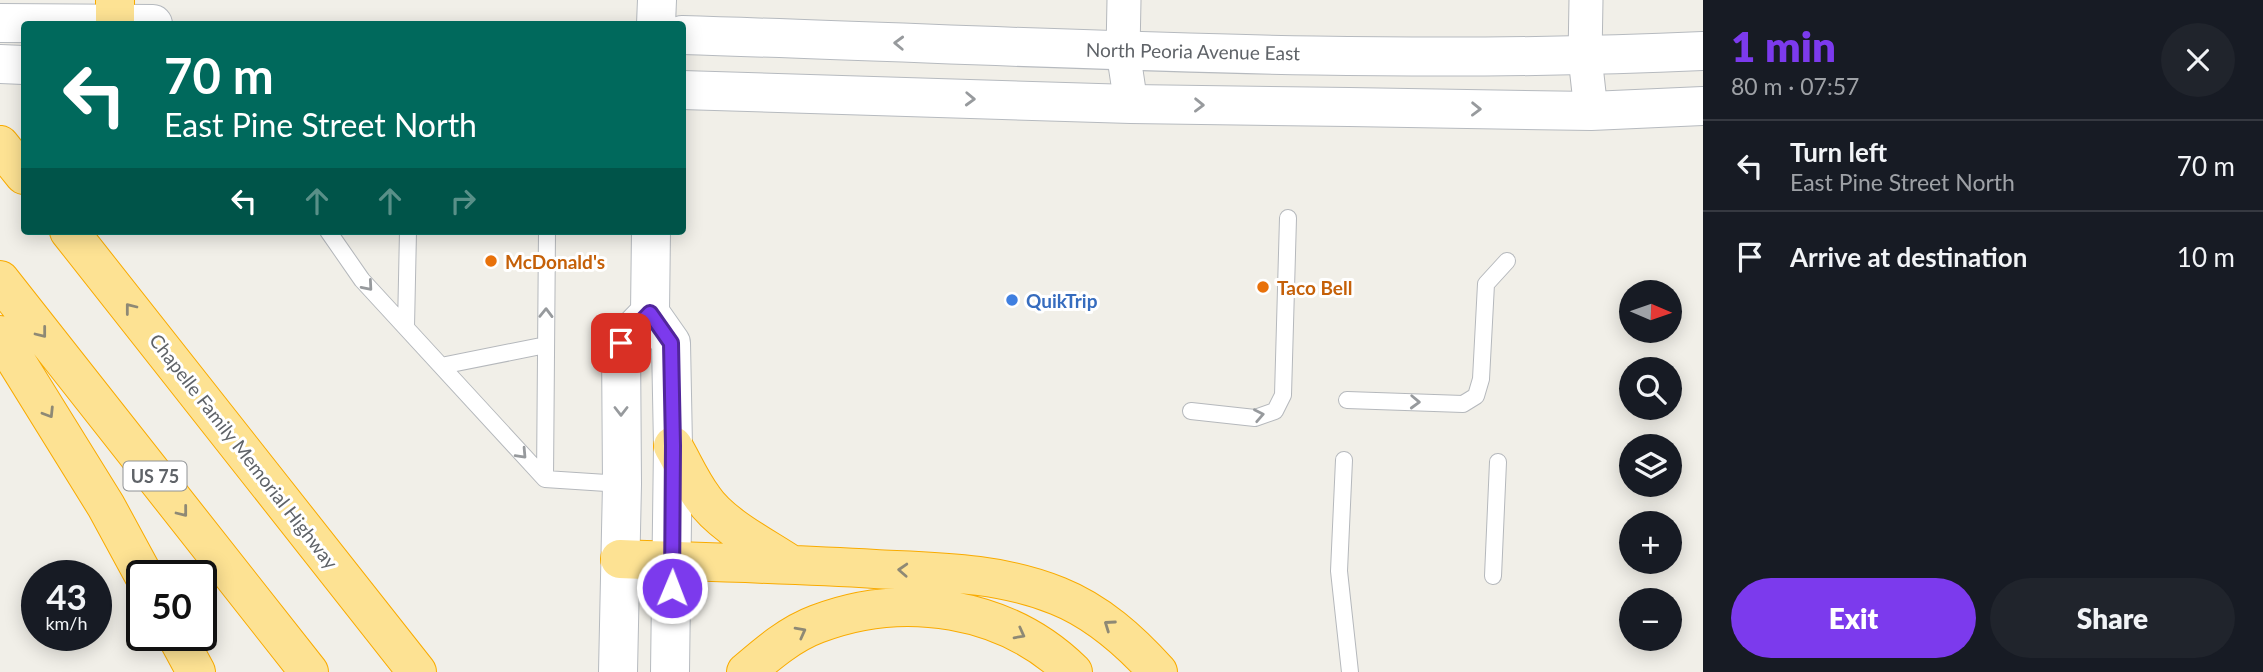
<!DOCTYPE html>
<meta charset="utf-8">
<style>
:root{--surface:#171b24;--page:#20242c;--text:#f1f3f6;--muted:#9ea1a6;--line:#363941;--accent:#7c3aed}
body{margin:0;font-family:Lato,sans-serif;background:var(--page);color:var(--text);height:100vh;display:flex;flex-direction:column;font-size:26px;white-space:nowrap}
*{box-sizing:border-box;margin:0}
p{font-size:23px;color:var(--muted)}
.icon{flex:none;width:38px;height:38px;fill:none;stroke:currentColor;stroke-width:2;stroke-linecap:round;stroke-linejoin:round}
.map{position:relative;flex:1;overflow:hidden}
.drawer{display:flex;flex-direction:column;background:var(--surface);width:560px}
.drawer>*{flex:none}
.guide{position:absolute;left:21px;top:21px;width:665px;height:214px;border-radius:7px;box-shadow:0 4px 18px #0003;background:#00695c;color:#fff;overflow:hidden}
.needle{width:46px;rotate:92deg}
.buttons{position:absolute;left:1619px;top:280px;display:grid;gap:14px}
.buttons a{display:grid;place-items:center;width:63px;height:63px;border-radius:50%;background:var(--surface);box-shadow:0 4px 18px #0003;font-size:35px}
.speed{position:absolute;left:21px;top:560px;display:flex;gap:14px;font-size:35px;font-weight:700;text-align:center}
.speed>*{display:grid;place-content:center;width:91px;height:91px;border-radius:50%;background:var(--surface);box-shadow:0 4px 18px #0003;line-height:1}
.speed small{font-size:18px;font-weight:400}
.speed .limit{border:4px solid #111;border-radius:10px;background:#fff;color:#111}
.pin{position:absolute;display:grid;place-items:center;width:60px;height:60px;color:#fff;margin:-30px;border-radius:14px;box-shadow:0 4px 10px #0006}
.me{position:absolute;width:77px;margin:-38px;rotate:1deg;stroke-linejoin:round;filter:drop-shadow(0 0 5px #0008)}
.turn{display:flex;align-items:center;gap:24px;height:147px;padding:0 28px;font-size:32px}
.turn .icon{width:91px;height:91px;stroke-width:2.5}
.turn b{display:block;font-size:49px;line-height:60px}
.lanes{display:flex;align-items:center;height:66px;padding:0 28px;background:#0003;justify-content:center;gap:35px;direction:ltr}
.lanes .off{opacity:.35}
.round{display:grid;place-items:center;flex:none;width:74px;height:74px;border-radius:37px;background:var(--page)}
.summary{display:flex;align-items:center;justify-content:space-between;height:119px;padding:0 28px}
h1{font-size:42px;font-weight:800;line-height:52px;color:var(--accent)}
.action{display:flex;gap:14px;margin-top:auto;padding:14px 28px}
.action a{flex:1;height:80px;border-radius:42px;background:var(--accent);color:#fff;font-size:28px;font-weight:800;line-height:80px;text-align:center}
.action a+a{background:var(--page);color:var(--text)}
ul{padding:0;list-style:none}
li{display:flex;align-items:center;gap:21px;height:91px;padding:0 28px;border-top:2px solid var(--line)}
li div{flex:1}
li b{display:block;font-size:26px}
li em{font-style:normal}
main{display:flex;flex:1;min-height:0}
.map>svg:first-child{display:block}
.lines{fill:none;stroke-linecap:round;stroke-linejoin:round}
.lane-casing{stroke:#b5b8bc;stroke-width:18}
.street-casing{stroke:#b5b8bc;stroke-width:35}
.secondary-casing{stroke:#b6babf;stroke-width:40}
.highway-casing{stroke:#f9ab00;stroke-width:40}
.lane{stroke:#fff;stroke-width:16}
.street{stroke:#fff;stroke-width:33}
.secondary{stroke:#fff;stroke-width:38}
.highway{stroke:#fde293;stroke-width:38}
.oneway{stroke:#979a9d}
.oneway2{stroke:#8e8975}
.route-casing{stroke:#51269a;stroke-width:18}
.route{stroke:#7c3aed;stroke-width:12}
.food-dot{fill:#e8710a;stroke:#fff;stroke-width:2.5}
.shop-dot{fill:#3f7fe0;stroke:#fff;stroke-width:2.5}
.labels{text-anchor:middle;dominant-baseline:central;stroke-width:6;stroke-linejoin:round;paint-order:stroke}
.shield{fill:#fff;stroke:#8f9295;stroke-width:2}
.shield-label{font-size:18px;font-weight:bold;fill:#5f6368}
.street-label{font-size:19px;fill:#5f6368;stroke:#fff}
.food-label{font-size:19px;font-weight:bold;fill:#c56008;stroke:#fff;text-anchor:start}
.shop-label{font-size:19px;font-weight:bold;fill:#366cbe;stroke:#fff;text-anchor:start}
</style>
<main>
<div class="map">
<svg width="1703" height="672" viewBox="0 0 1703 672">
<rect width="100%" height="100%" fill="#f1efe8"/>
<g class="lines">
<!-- lane casing -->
<g class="lane-casing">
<path id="lane" d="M 328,231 L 362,280 L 545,479 L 622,484
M 406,327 L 408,231
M 441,366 L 546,345
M 1347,400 L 1463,404 L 1476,396 L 1481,379 L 1486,284 L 1507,261
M 1191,411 L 1255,418 L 1275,411 L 1283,395 L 1288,218
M 1344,460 L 1339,571 L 1350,672
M 545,479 L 547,231
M 1493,576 L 1498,462"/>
</g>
<!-- street casing -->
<g class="street-casing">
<path id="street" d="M 1124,0 L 1123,51 L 1131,104
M 1586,0 L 1585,57 L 1591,111"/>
</g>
<!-- secondary casing -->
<g class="secondary-casing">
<path id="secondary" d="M 0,23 L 153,24
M 656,24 L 657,0
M 682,35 C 1022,45 1363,67 1703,51
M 0,64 L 24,65
M 682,90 L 1131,104 L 1349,107 L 1591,111 L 1703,106
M 651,231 L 650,313 L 671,343 L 673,446 L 670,672
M 618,672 L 622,484 L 621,343 L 650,313"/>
</g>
<!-- highway casing -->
<g class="highway-casing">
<path id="highway" d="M 115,0 L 115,24
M 0,145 L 24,175
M 69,231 L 417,672
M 0,280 L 309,672
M 0,335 L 106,506 L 144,576
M 673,446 C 683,463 691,482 703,498 C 721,525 763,546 790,564
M 620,559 C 705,562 790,564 875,569 C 936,572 1000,572 1058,596 C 1098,612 1130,641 1158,672
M 176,635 L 196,672
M 746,672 C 767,654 790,634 817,624 C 903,591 1006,606 1073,672"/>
</g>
<!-- lane -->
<use href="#lane" class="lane"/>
<!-- street -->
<use href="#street" class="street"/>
<!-- secondary -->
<use href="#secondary" class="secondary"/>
<!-- highway -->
<use href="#highway" class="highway"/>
</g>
<!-- one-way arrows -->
<defs><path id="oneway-chevron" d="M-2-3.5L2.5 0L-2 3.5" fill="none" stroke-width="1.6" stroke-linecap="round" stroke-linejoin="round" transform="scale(1.75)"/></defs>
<g class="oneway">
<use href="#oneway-chevron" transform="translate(899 43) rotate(-178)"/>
<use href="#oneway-chevron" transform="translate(970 99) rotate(2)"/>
<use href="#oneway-chevron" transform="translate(1199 105) rotate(1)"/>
<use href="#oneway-chevron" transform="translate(1476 109) rotate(1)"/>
<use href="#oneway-chevron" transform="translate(368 286) rotate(49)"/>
<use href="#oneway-chevron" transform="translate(546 313) rotate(-89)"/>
<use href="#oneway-chevron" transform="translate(1415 402) rotate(2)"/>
<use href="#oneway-chevron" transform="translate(621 411) rotate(90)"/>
<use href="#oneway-chevron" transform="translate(1259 415) rotate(-11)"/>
<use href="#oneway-chevron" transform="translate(522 454) rotate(47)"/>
</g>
<g class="oneway2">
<use href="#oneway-chevron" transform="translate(130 308) rotate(-128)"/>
<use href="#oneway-chevron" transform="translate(42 333) rotate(52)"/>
<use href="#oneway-chevron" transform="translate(49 413) rotate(58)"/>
<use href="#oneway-chevron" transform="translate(183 512) rotate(52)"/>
<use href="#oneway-chevron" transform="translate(903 570) rotate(-177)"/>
<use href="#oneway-chevron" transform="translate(1109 625) rotate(-145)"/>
<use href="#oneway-chevron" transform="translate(801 632) rotate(-28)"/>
<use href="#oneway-chevron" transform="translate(1020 634) rotate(28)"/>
</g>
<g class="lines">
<!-- route casing -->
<g class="route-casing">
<path id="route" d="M 621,343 L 650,313 L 671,343 L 673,446 L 672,588"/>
</g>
<!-- route -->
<use href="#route" class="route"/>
</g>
<!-- markers -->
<g class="food-dot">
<circle cx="491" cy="261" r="7"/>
<circle cx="1263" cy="287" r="7"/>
</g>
<circle class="shop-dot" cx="1012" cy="300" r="7"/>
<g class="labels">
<!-- shield labels -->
<rect class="shield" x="123.5" y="461.5" width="63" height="29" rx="5"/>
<g class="shield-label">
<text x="155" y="476">US 75</text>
</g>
<!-- street labels -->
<g class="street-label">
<text transform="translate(1193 51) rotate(1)">North Peoria Avenue East</text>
<text transform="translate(244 451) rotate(52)">Chapelle Family Memorial Highway</text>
</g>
<!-- food labels -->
<g class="food-label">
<text x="505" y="261">McDonald's</text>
<text x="1277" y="287">Taco Bell</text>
</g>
<!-- shop labels -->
<g class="shop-label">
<text x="1026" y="300">QuikTrip</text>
</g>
</g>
</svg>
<div class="buttons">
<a><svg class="needle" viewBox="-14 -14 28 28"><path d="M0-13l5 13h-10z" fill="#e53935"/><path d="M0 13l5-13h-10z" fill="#9ea1a6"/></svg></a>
<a><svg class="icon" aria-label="search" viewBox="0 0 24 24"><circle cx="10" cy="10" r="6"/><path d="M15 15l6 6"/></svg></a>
<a><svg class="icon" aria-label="layers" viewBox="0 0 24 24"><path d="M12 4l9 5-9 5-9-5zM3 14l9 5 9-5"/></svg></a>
<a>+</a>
<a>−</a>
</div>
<div class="speed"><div>43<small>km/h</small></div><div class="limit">50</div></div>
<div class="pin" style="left:621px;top:343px;background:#d93025"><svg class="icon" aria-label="arrive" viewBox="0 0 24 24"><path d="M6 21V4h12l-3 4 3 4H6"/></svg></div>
<svg class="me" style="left:672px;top:588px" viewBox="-20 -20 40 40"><circle r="17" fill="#7c3aed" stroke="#fff" stroke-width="3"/><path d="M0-11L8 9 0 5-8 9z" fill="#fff"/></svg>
<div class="guide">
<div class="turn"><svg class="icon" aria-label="left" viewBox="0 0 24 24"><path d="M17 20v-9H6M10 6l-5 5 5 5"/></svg><div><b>70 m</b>East Pine Street North</div></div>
<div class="lanes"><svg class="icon" aria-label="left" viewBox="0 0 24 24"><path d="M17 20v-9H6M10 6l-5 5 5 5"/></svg><svg class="icon off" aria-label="ahead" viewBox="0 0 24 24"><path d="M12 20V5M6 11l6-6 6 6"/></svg><svg class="icon off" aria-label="ahead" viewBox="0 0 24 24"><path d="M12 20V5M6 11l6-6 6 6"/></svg><svg class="icon off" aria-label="right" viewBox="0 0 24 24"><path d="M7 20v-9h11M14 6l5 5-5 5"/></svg></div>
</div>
</div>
<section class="drawer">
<div class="summary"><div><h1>1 min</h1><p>80 m · 07:57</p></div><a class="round"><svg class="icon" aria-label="close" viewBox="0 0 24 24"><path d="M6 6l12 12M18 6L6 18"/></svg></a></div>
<ul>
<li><svg class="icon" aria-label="left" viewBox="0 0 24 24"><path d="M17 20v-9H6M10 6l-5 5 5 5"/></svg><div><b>Turn left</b><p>East Pine Street North</p></div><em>70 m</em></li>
<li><svg class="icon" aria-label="arrive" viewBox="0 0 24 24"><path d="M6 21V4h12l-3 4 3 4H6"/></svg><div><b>Arrive at destination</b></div><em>10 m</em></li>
</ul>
<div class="action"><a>Exit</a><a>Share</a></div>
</section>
</main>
